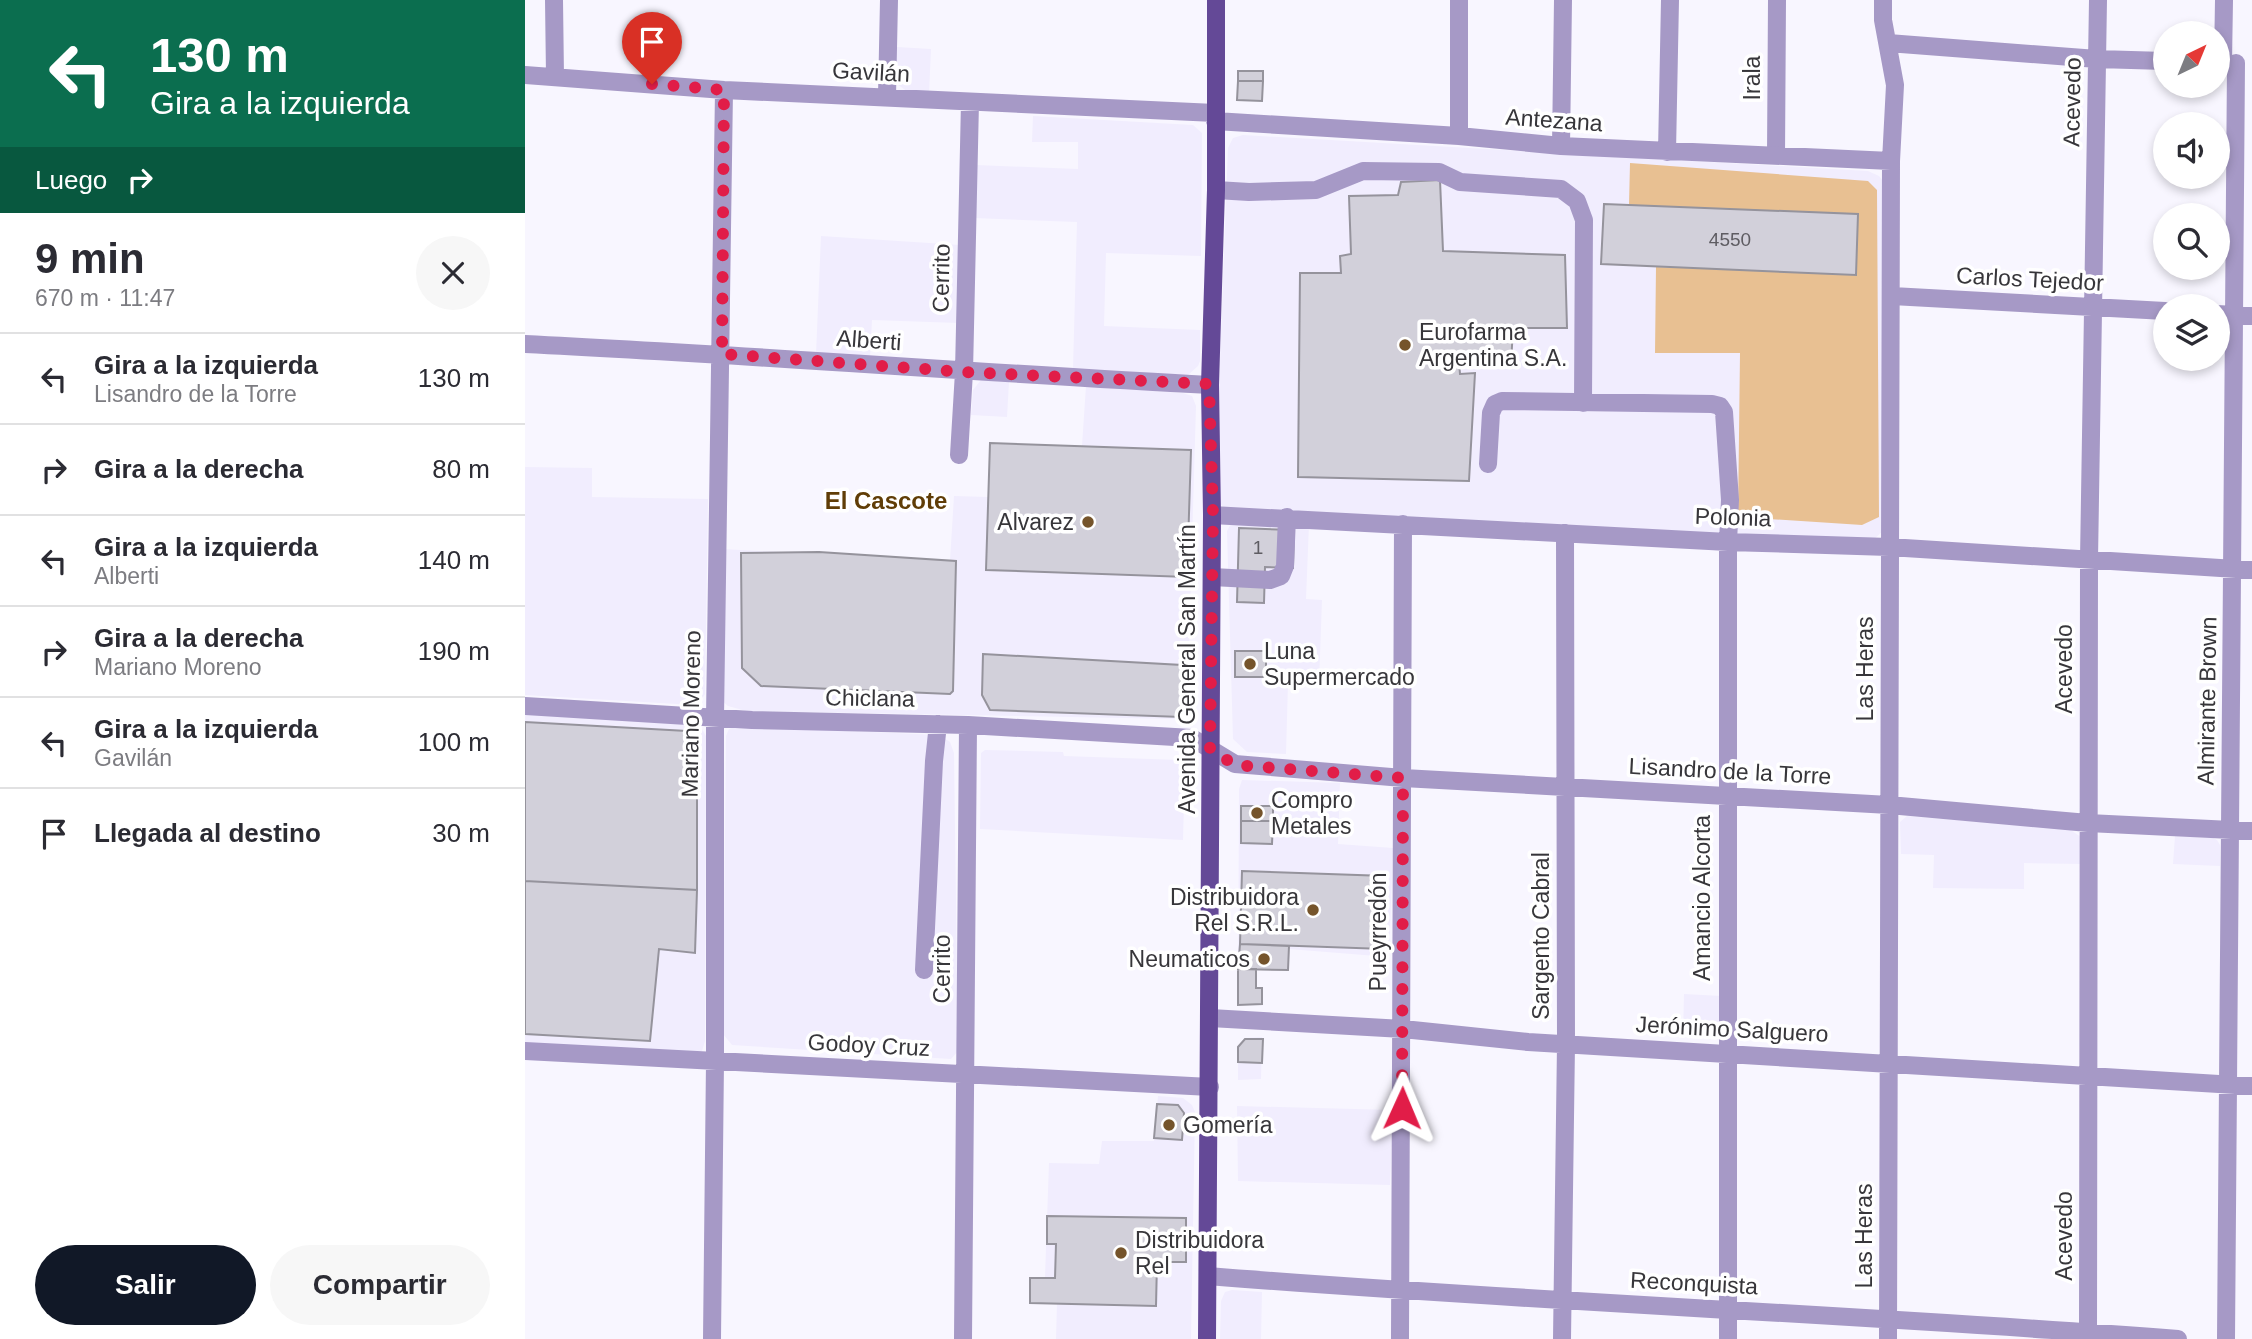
<!DOCTYPE html>
<html lang="es">
<meta charset="utf-8">
<style>
:root{--surface:#fff;--page:#f7f7f7;--text:#2b2b33;--muted:#7c7c81;--line:#e1e1e2;--accent:#111827}
body{margin:0;font-family:Arial,sans-serif;background:var(--page);color:var(--text);height:100vh;display:flex;flex-direction:column;font-size:26px;white-space:nowrap}
*{box-sizing:border-box;margin:0}
p{font-size:23px;color:var(--muted)}
.icon{flex:none;width:38px;height:38px;fill:none;stroke:currentColor;stroke-width:2;stroke-linecap:round;stroke-linejoin:round}
.map{position:relative;flex:1;overflow:hidden}
.panel{display:flex;flex-direction:column;background:var(--surface);width:525px}
.panel>*{flex:none}
.banner{background:#0b6e4f;color:#fff;overflow:hidden}
.needle{width:46px;rotate:43deg}
.fabs{position:absolute;left:1628px;top:21px;display:grid;gap:14px}
.fabs a{display:grid;place-items:center;width:77px;height:77px;border-radius:50%;background:var(--surface);box-shadow:0 4px 10px #0003;font-size:35px}
.pin{position:absolute;display:grid;place-items:center;width:60px;height:60px;color:#fff;margin:-72px -30px;border-radius:50% 50% 50% 0;rotate:-45deg;box-shadow:0 0 7px #0007}
.pin .icon{rotate:45deg}
.me{position:absolute;width:77px;margin:-38px;rotate:1deg;stroke-linejoin:round;filter:drop-shadow(0 0 5px #0008)}
.turn{display:flex;align-items:center;gap:24px;height:147px;padding:0 35px;font-size:32px}
.turn .icon{width:91px;height:91px;stroke-width:2.5}
.turn b{display:block;font-size:49px;line-height:60px}
.then{display:flex;align-items:center;height:66px;padding:0 35px;background:#0003;gap:14px;font-size:26px}
.round{display:grid;place-items:center;flex:none;width:74px;height:74px;border-radius:37px;background:var(--page)}
.head{display:flex;align-items:center;justify-content:space-between;height:119px;padding:0 35px}
h1{font-size:42px;font-weight:700;line-height:52px}
.button{display:flex;gap:14px;margin-top:auto;padding:14px 35px}
.button a{flex:1;height:80px;border-radius:42px;background:var(--accent);color:#fff;font-size:28px;font-weight:700;line-height:80px;text-align:center}
.button a+a{background:var(--page);color:var(--text)}
ul{padding:0;list-style:none}
li{display:flex;align-items:center;gap:21px;height:91px;padding:0 35px;border-top:2px solid var(--line)}
li div{flex:1}
li b{display:block;font-size:26px}
li em{font-style:normal}
main{display:flex;flex:1;min-height:0}
.map>svg:first-child{display:block}
.built{fill:#f1edfe}
.green{fill:#e8c092}
.building{fill:#d2d0da;stroke:#95939c;stroke-width:2}
.lines{fill:none;stroke-linecap:round;stroke-linejoin:round}
.minor{stroke:#a699c6;stroke-width:18}
.major{stroke:#644997;stroke-width:18}
.route{stroke:#e11d48;stroke-width:12;stroke-dasharray:0 21.6}
.poi-dot{fill:#75542b;stroke:#fff;stroke-width:2.5}
.labels{text-anchor:middle;dominant-baseline:central;stroke-width:7;stroke-linejoin:round;paint-order:stroke}
.number-label{font-size:19px;fill:#5e5c62}
.street-label{font-size:23px;fill:#37363a;stroke:#fff}
.poi-label{font-size:23px;fill:#37363a;stroke:#fff;text-anchor:start}
.neighbourhood-label{font-size:24px;font-weight:bold;fill:#603d07;stroke:#fff}
</style>
<main>
<section class="panel">
<div class="banner">
<div class="turn"><svg class="icon" aria-label="left" viewBox="0 0 24 24"><path d="M17 20v-9H6M10 6l-5 5 5 5"/></svg><div><b>130 m</b>Gira a la izquierda</div></div>
<div class="then">Luego<svg class="icon" aria-label="right" viewBox="0 0 24 24"><path d="M7 20v-9h11M14 6l5 5-5 5"/></svg></div>
</div>
<div class="head"><div><h1>9 min</h1><p>670 m · 11:47</p></div><a class="round"><svg class="icon" aria-label="close" viewBox="0 0 24 24"><path d="M6 6l12 12M18 6L6 18"/></svg></a></div>
<ul>
<li><svg class="icon" aria-label="left" viewBox="0 0 24 24"><path d="M17 20v-9H6M10 6l-5 5 5 5"/></svg><div><b>Gira a la izquierda</b><p>Lisandro de la Torre</p></div><em>130 m</em></li>
<li><svg class="icon" aria-label="right" viewBox="0 0 24 24"><path d="M7 20v-9h11M14 6l5 5-5 5"/></svg><div><b>Gira a la derecha</b></div><em>80 m</em></li>
<li><svg class="icon" aria-label="left" viewBox="0 0 24 24"><path d="M17 20v-9H6M10 6l-5 5 5 5"/></svg><div><b>Gira a la izquierda</b><p>Alberti</p></div><em>140 m</em></li>
<li><svg class="icon" aria-label="right" viewBox="0 0 24 24"><path d="M7 20v-9h11M14 6l5 5-5 5"/></svg><div><b>Gira a la derecha</b><p>Mariano Moreno</p></div><em>190 m</em></li>
<li><svg class="icon" aria-label="left" viewBox="0 0 24 24"><path d="M17 20v-9H6M10 6l-5 5 5 5"/></svg><div><b>Gira a la izquierda</b><p>Gavilán</p></div><em>100 m</em></li>
<li><svg class="icon" aria-label="arrive" viewBox="0 0 24 24"><path d="M6 21V4h12l-3 4 3 4H6"/></svg><div><b>Llegada al destino</b></div><em>30 m</em></li>
</ul>
<div class="button"><a>Salir</a><a>Compartir</a></div>
</section>
<div class="map">
<svg width="1727" height="1339" viewBox="0 0 1727 1339">
<rect width="100%" height="100%" fill="#f8f6ff"/>
<!-- built -->
<path class="built" d="M 372,47 L 406,49 L 404,94 L 383,92 L 372,84 L 370,78 Z
M 508,116 L 668,125 L 677,133 L 676,256 L 581,253 L 579,326 L 675,330 L 675,361 L 673,366 L 663,375 L 659,376 L 548,369 L 552,222 L 449,218 L 451,165 L 553,169 L 553,142 L 507,142 Z
M 718,135 L 1343,171 L 1354,176 L 1358,181 L 1360,529 L 1347,541 L 700,508 L 694,503 L 690,490 L 703,148 L 708,138 Z
M 296,236 L 435,245 L 434,323 L 347,320 L 345,357 L 291,354 Z
M 456,380 L 484,382 L 482,417 L 446,415 L 448,390 Z
M 561,386 L 658,393 L 667,396 L 671,406 L 662,714 L 654,719 L 221,711 L 203,706 L 196,700 L 197,549 L 425,561 L 429,496 L 463,497 L 465,443 L 557,446 Z
M 0,467 L 67,468 L 67,497 L 183,499 L 180,694 L 174,703 L 169,705 L 0,695 Z
M 707,522 L 784,524 L 781,599 L 797,600 L 794,684 L 763,683 L 761,754 L 722,752 L 708,739 L 702,531 Z
M 0,711 L 168,724 L 177,729 L 181,736 L 180,1041 L 177,1051 L 169,1056 L 0,1046 Z
M 213,726 L 414,735 L 425,742 L 429,753 L 433,1051 L 426,1059 L 207,1045 L 198,1034 L 201,736 L 204,729 Z
M 460,750 L 538,752 L 539,756 L 655,760 L 660,765 L 658,840 L 455,829 L 456,753 Z
M 717,780 L 815,783 L 813,844 L 868,848 L 864,957 L 764,949 L 763,970 L 731,969 L 731,988 L 737,988 L 737,1004 L 713,1005 L 714,789 Z
M 1382,816 L 1544,829 L 1556,837 L 1557,864 L 1499,863 L 1499,889 L 1408,888 L 1409,855 L 1376,854 L 1375,822 Z
M 1650,836 L 1688,838 L 1692,840 L 1695,845 L 1695,866 L 1648,864 Z
M 1159,994 L 1197,996 L 1195,1027 L 1188,1035 L 1183,1038 L 1158,1037 Z
M 737,1037 L 736,1079 L 713,1080 L 713,1046 L 720,1038 Z
M 633,1096 L 658,1098 L 667,1105 L 670,1112 L 666,1339 L 531,1339 L 532,1303 L 505,1303 L 505,1278 L 520,1277 L 524,1163 L 574,1164 L 577,1141 L 629,1141 Z
M 712,1106 L 868,1110 L 865,1185 L 713,1181 Z
M 707,1290 L 737,1292 L 736,1339 L 695,1339 L 696,1301 L 700,1292 Z"/>
<!-- green -->
<path class="green" d="M 1105,163 L 1343,181 L 1352,190 L 1354,517 L 1337,525 L 1213,517 L 1215,353 L 1130,353 L 1131,267 L 1331,274 L 1333,214 L 1104,205 Z"/>
<!-- building -->
<path class="building" d="M 713,71 L 738,71 L 738,81 L 713,81 Z
M 713,81 L 738,81 L 737,101 L 712,100 Z
M 915,180 L 918,251 L 1040,255 L 1042,328 L 988,328 L 986,364 L 934,362 L 935,374 L 950,373 L 944,481 L 773,477 L 775,273 L 816,273 L 815,256 L 826,254 L 824,196 L 873,195 L 876,182 Z
M 1079,204 L 1333,214 L 1331,275 L 1076,264 Z
M 465,443 L 666,450 L 662,577 L 461,570 Z
M 714,528 L 769,530 L 768,568 L 740,567 L 739,603 L 712,602 Z
M 294,552 L 431,561 L 428,691 L 425,694 L 236,686 L 217,668 L 216,553 Z
M 710,651 L 741,651 L 741,677 L 710,677 Z
M 458,654 L 657,665 L 656,717 L 465,710 L 457,695 Z
M 0,722 L 162,731 L 172,742 L 172,890 L 0,881 Z
M 716,806 L 748,806 L 748,821 L 716,821 Z
M 716,821 L 748,821 L 747,844 L 716,843 Z
M 717,871 L 861,876 L 859,949 L 715,944 Z
M 0,881 L 172,890 L 170,953 L 134,949 L 125,1041 L 0,1034 Z
M 715,944 L 764,946 L 763,970 L 713,969 Z
M 713,969 L 731,969 L 731,988 L 737,988 L 737,1004 L 713,1005 Z
M 720,1039 L 738,1039 L 737,1063 L 713,1062 L 713,1047 Z
M 632,1104 L 653,1105 L 659,1113 L 657,1140 L 629,1138 Z
M 522,1216 L 661,1218 L 661,1262 L 632,1262 L 631,1306 L 505,1303 L 505,1278 L 530,1278 L 531,1244 L 522,1244 Z"/>
<g class="lines">
<!-- minor -->
<path class="minor" d="M 29,0 L 30,76
M 1358,0 L 1358,20 L 1370,85 L 1366,161 L 1363,1339
M 1363,43 L 1572,59 L 1640,61
M 1698,62 L 1699,0
M 0,75 L 199,90 L 690,113
M 362,96 L 364,0
M 690,121 L 934,136 L 1036,146 L 1366,161
M 934,136 L 934,0
M 1036,146 L 1038,0
M 1142,152 L 1145,0
M 1251,156 L 1252,0
M 691,190 L 724,192 L 791,190 L 838,171 L 914,172 L 935,182 L 1036,189 L 1052,201 L 1059,220 L 1058,403
M 1367,296 L 1640,311
M 1692,314 L 1727,316
M 0,344 C 228,355 456,373 685,385
M 434,455 L 439,372 L 445,102
M 963,464 L 966,413 L 970,404 L 977,401 L 1187,404 L 1195,406 L 1199,412 L 1205,500 L 1203,542 L 1203,1339
M 687,515 L 1203,542 L 1364,547 L 1727,570
M 687,577 L 745,580 L 756,576 L 760,566 L 762,517
M 0,706 L 227,720 L 443,725 L 667,738 L 710,764 L 878,778 L 1364,805 L 1563,823 L 1727,831
M 399,970 L 409,761 L 413,724
M 685,1018 L 878,1029 L 1003,1042 L 1727,1086
M 0,1051 L 685,1087
M 683,1276 C 1006,1302 1330,1314 1653,1339
M 187,1339 L 190,1061 L 190,717 L 199,90
M 438,1339 L 443,725
M 875,1339 L 878,524
M 1037,1339 L 1041,1044 L 1040,533
M 1563,1339 L 1564,560 L 1573,0
M 1701,1339 L 1711,63"/>
<!-- major -->
<path class="major" d="M 682,1339 L 687,515 L 685,385 L 691,190 L 691,0"/>
</g>
<g class="lines">
<!-- route -->
<path class="route" d="M 127,84 L 199,90 L 197,354 L 439,372 L 684,384 L 688,515 L 685,749 L 710,765 L 878,778 L 877,1108"/>
</g>
<!-- markers -->
<g class="poi-dot">
<circle cx="880" cy="345" r="7"/>
<circle cx="563" cy="522" r="7"/>
<circle cx="725" cy="664" r="7"/>
<circle cx="732" cy="813" r="7"/>
<circle cx="788" cy="910" r="7"/>
<circle cx="739" cy="959" r="7"/>
<circle cx="644" cy="1125" r="7"/>
<circle cx="596" cy="1253" r="7"/>
</g>
<g class="labels">
<!-- number labels -->
<g class="number-label">
<text x="1205" y="239">4550</text>
<text x="733" y="547">1</text>
</g>
<!-- street labels -->
<g class="street-label">
<text transform="translate(346 72) rotate(3)">Gavilán</text>
<text transform="translate(1227 78) rotate(-90)">Irala</text>
<text transform="translate(1547 102) rotate(-89)">Acevedo</text>
<text transform="translate(1029 120) rotate(4)">Antezana</text>
<text transform="translate(416 278) rotate(-89)">Cerrito</text>
<text transform="translate(1505 279) rotate(3)">Carlos Tejedor</text>
<text transform="translate(344 340) rotate(4)">Alberti</text>
<text transform="translate(1208 517) rotate(2)">Polonia</text>
<text transform="translate(662 669) rotate(-90)">Avenida General San Martín</text>
<text transform="translate(1340 669) rotate(-90)">Las Heras</text>
<text transform="translate(1539 669) rotate(-90)">Acevedo</text>
<text transform="translate(345 698) rotate(1)">Chiclana</text>
<text transform="translate(1682 701) rotate(-89)">Almirante Brown</text>
<text transform="translate(166 714) rotate(-89)">Mariano Moreno</text>
<text transform="translate(1205 771) rotate(3)">Lisandro de la Torre</text>
<text transform="translate(1177 898) rotate(-90)">Amancio Alcorta</text>
<text transform="translate(853 932) rotate(-90)">Pueyrredón</text>
<text transform="translate(1016 936) rotate(-90)">Sargento Cabral</text>
<text transform="translate(417 969) rotate(-90)">Cerrito</text>
<text transform="translate(1207 1029) rotate(3)">Jerónimo Salguero</text>
<text transform="translate(344 1045) rotate(3)">Godoy Cruz</text>
<text transform="translate(1339 1236) rotate(-90)">Las Heras</text>
<text transform="translate(1539 1236) rotate(-90)">Acevedo</text>
<text transform="translate(1169 1283) rotate(3)">Reconquista</text>
</g>
<!-- poi labels -->
<g class="poi-label">
<text x="894" y="332">Eurofarma<tspan x="894" dy="26">Argentina S.A.</tspan></text>
<text x="549" y="522" text-anchor="end">Alvarez</text>
<text x="739" y="651">Luna<tspan x="739" dy="26">Supermercado</tspan></text>
<text x="746" y="800">Compro<tspan x="746" dy="26">Metales</tspan></text>
<text x="774" y="897" text-anchor="end">Distribuidora<tspan x="774" dy="26">Rel S.R.L.</tspan></text>
<text x="725" y="959" text-anchor="end">Neumaticos</text>
<text x="658" y="1125">Gomería</text>
<text x="610" y="1240">Distribuidora<tspan x="610" dy="26">Rel</tspan></text>
</g>
<!-- neighbourhood labels -->
<g class="neighbourhood-label">
<text x="361" y="500">El Cascote</text>
</g>
</g>
</svg>
<div class="fabs">
<a><svg class="needle" viewBox="-14 -14 28 28"><path d="M0-13l5 13h-10z" fill="#e53935"/><path d="M0 13l5-13h-10z" fill="#7c7c81"/></svg></a>
<a><svg class="icon" aria-label="sound" viewBox="0 0 24 24"><path d="M4 9h4l5-4v14l-5-4H4zM17 9q2 3 0 6"/></svg></a>
<a><svg class="icon" aria-label="search" viewBox="0 0 24 24"><circle cx="10" cy="10" r="6"/><path d="M15 15l6 6"/></svg></a>
<a><svg class="icon" aria-label="layers" viewBox="0 0 24 24"><path d="M12 4l9 5-9 5-9-5zM3 14l9 5 9-5"/></svg></a>
</div>
<div class="pin" style="left:127px;top:84px;background:#d93025"><svg class="icon" aria-label="arrive" viewBox="0 0 24 24"><path d="M6 21V4h12l-3 4 3 4H6"/></svg></div>
<svg class="me" style="left:877px;top:1108px" viewBox="-20 -20 40 40"><path d="M0-17L14 15 0 8-14 15z" fill="#e11d48" stroke="#fff" stroke-width="4"/></svg>
</div>
</main>
